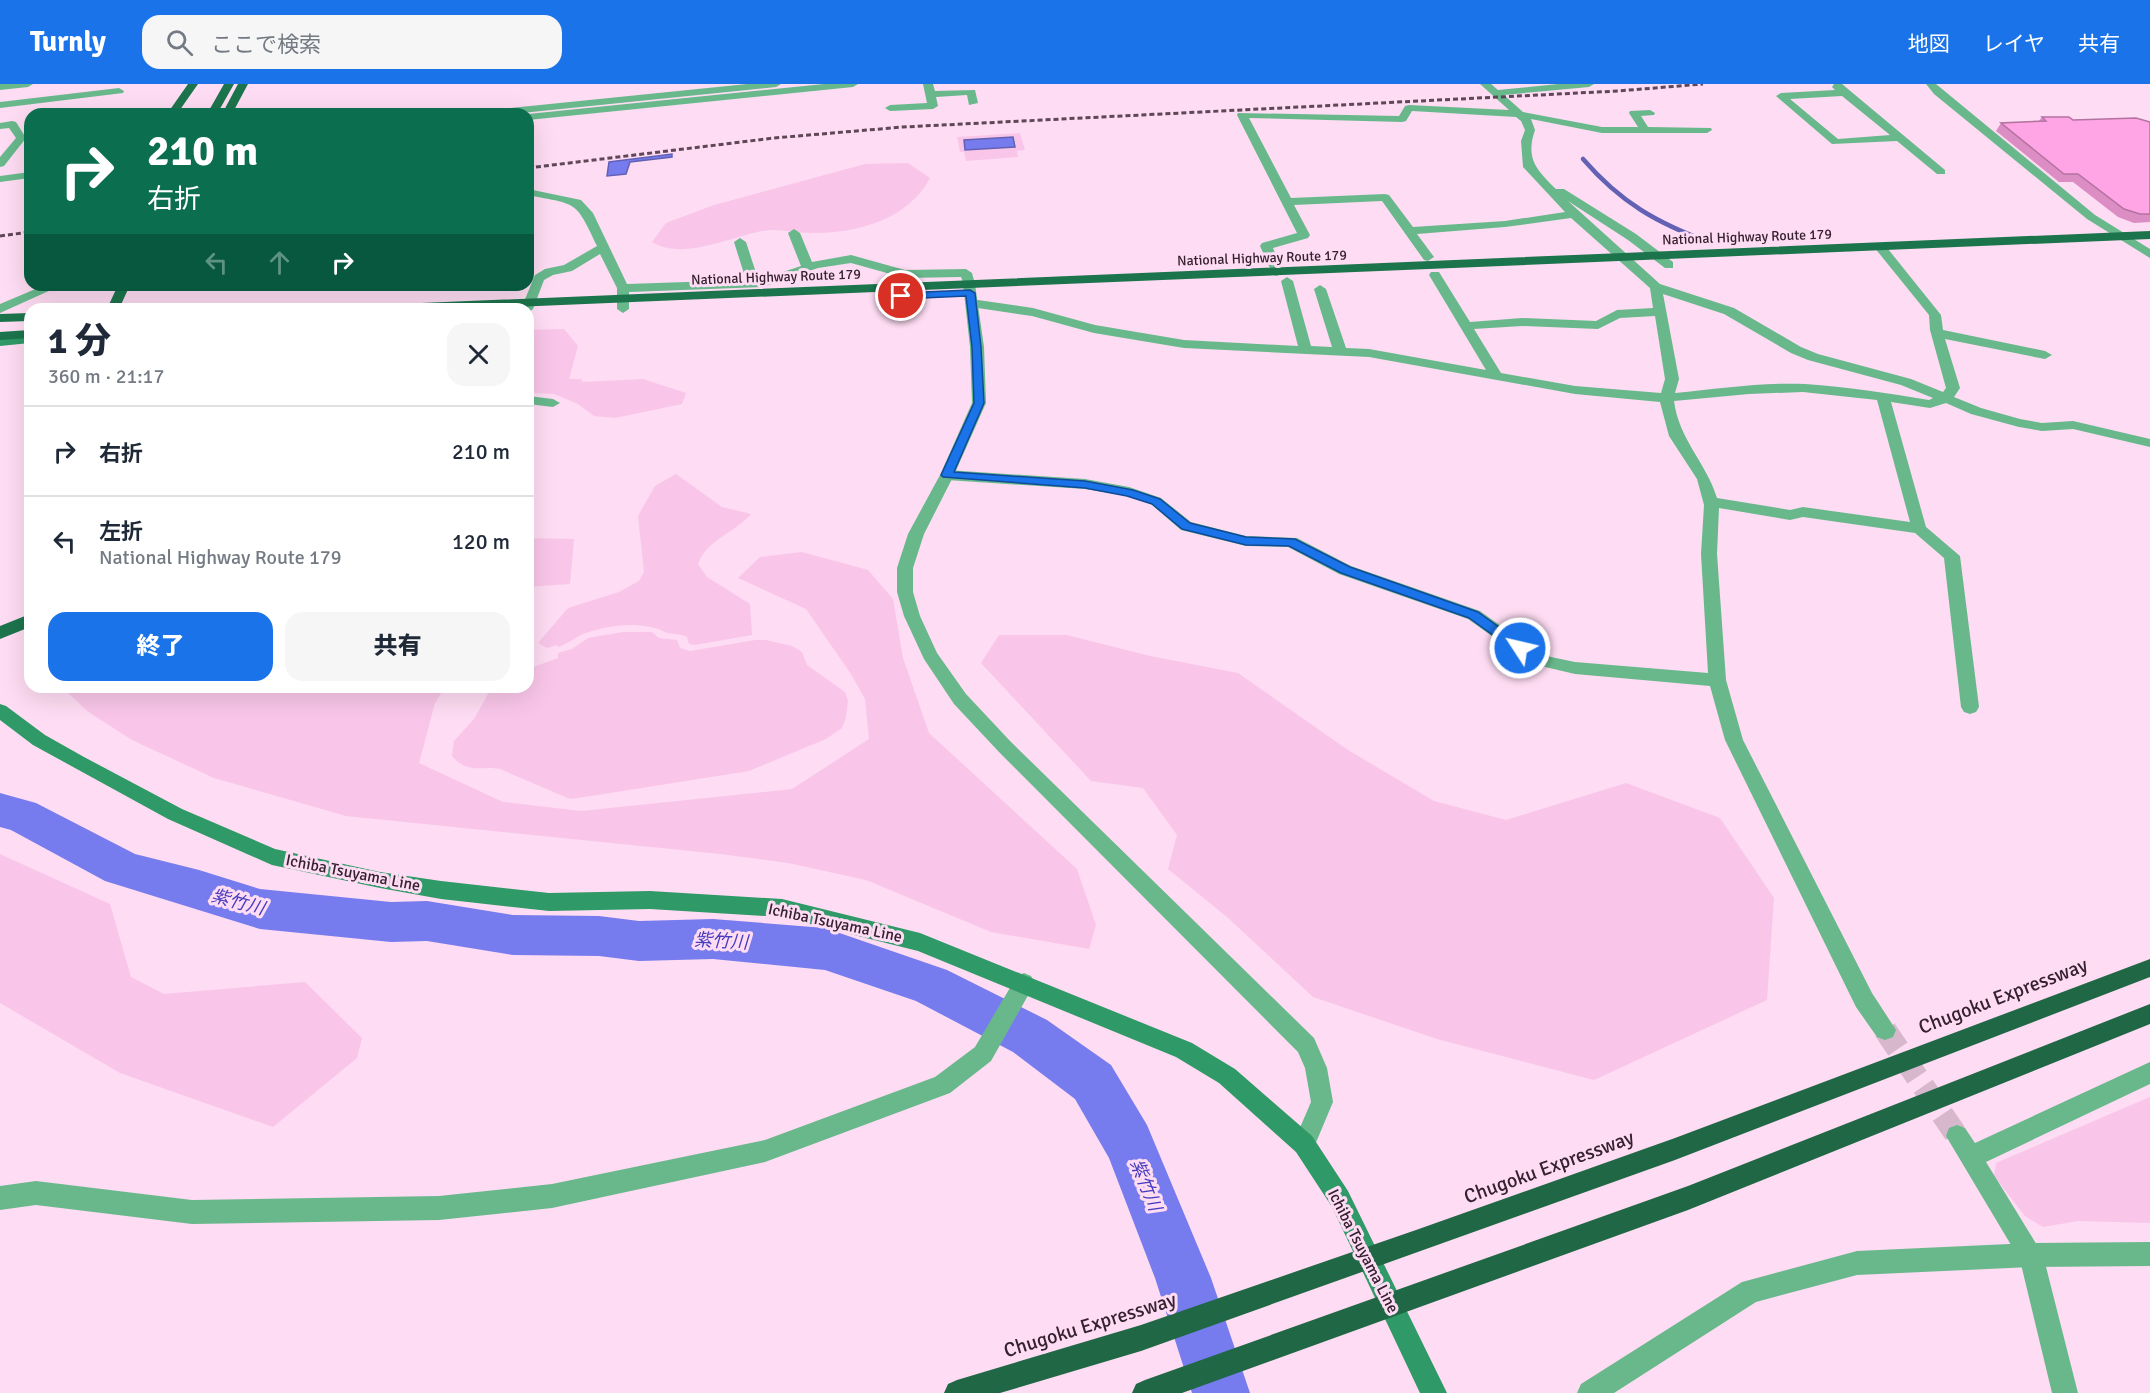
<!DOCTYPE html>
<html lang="ja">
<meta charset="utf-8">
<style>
:root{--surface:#fff;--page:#f6f6f7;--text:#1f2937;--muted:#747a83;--line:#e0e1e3;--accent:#1a73e8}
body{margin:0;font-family:Signika,"Noto Sans JP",sans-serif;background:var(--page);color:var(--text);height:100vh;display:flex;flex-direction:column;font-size:22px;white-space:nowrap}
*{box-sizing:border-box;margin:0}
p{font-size:20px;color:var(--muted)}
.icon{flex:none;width:33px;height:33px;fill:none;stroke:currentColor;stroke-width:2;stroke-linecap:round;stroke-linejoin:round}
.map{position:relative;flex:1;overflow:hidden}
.side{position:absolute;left:24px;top:219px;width:510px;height:390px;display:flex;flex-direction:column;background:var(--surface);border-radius:18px;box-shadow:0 6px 24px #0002}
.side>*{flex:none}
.banner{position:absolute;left:24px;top:24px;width:510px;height:183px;border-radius:18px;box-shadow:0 6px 24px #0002;background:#0b6e4f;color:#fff;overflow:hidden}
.pin{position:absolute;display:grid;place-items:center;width:51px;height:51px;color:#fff;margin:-26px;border:3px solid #fff;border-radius:50%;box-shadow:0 2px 6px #0007}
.me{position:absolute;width:66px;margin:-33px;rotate:305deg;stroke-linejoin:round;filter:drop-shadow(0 0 4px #0008)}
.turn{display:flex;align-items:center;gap:21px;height:126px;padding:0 24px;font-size:27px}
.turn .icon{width:78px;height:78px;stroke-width:2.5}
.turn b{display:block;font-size:42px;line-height:51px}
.lanes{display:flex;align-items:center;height:57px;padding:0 24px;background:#0003;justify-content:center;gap:30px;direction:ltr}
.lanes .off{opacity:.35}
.round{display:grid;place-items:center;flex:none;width:63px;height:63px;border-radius:18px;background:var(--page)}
.headline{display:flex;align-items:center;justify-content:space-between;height:102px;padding:0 24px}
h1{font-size:36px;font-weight:800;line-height:45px}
.cta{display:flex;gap:12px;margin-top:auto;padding:12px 24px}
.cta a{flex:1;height:69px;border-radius:18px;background:var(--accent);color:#fff;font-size:24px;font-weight:800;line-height:69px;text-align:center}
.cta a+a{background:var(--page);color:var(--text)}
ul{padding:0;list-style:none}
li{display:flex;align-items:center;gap:18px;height:90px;padding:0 24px;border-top:2px solid var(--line)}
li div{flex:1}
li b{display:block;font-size:22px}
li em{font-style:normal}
header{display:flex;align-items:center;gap:36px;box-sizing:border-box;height:84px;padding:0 30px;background:var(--accent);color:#fff}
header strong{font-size:28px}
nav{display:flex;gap:33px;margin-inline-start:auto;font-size:21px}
.search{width:420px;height:54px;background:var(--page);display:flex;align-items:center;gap:15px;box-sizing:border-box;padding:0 21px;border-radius:18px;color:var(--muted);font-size:22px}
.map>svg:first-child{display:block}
.green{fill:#f9c6e9}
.water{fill:#767ced;stroke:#6261b4;stroke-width:1.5}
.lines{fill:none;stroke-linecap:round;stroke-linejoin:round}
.stream{stroke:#6261b4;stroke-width:4.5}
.river{fill:#767ced;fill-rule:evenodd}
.minor-tunnel{stroke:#d6b7cc;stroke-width:23;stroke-dasharray:23 11;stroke-linecap:butt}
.minor{fill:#68b88c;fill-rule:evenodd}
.tertiary{fill:#68b88c;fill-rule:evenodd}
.secondary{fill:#2f9967;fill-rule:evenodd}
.trunk{fill:#1c744c;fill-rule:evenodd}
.motorway{fill:#206745;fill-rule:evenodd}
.rail{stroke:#5e4757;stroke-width:3;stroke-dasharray:5 3;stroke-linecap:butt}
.wall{fill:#db8dc4}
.building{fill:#ffa4e4;stroke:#b273a0;stroke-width:1.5}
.route{fill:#1a73e8;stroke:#114b97;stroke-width:1.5}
.labels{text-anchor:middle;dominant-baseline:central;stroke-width:6;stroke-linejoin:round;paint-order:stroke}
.far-street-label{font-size:14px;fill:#35212f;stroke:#fedcf3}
.street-label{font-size:16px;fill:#35212f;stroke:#fedcf3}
.water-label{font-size:18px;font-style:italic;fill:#453cbf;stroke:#fedcf3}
.near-street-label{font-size:20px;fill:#35212f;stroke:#fedcf3}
</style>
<header>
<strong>Turnly</strong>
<div class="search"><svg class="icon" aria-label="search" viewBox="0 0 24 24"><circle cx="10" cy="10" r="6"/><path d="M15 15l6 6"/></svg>ここで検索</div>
<nav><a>地図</a><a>レイヤ</a><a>共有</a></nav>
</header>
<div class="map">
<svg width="2150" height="1309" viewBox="0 0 2150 1309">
<rect width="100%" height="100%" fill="#fedcf3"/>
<!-- green -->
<path class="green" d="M 1020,49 L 1025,66 L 1017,67 L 1018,73 L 966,77 L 964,68 L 960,68 L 957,53 Z
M 908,79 L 930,94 C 909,135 856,150 812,149 C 796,149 779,144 762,147 C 730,153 682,177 652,158 L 666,139 L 714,121 L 865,80 Z
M 564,245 L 578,262 L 569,295 L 581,295 L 583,298 L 643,295 L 686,309 L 682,320 L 615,334 L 594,332 L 578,320 L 554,310 L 533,309 L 528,285 L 528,246 Z
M 676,390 L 722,423 L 751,430 C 736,448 706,456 698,480 L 707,493 L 750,520 L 752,551 L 695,561 L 689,560 L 687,553 C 680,549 671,551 665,548 C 643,536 606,541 583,550 C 575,554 567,560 558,563 L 557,561 L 547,564 L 538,559 L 568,524 L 619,508 L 639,497 L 644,488 L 638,432 L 655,402 Z
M 528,454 L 574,455 L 570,500 L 528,503 Z
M 802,468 L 868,486 L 893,515 L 903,574 L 929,649 L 1077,785 L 1096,841 L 1089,865 L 991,848 L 866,796 L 788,779 L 720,770 L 346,732 L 214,694 L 132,656 L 87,627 L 62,603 L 445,603 L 435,619 L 419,679 L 503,718 L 581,727 L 792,705 L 869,655 L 865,615 L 851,590 L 806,525 L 738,494 L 760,473 Z
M 623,548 L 652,548 L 659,554 L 677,556 L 680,564 L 690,567 L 755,556 L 766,556 L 792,562 L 802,568 L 807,581 L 845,608 L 848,617 L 846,633 L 842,644 L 826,655 L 749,687 L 591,712 L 570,715 L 500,685 C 480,681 469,691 452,672 L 454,657 L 474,635 L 488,610 L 497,603 L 528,603 L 528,585 L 558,574 L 558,569 L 572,565 L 588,554 Z
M 999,551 L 1067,551 L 1150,572 L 1238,589 L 1348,666 L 1434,717 L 1506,736 L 1626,699 L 1720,734 L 1774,814 L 1767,916 L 1594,996 L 1437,955 L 1313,913 L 1227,833 L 1168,785 L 1177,751 L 1143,704 L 1091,697 L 981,579 Z
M 0,770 L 110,820 L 131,893 L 164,910 L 305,898 L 362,954 L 357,974 L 273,1043 L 120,989 L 0,919 Z
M 2150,1013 L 2150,1139 L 2078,1137 L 2043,1143 L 2025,1132 L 1994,1092 L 1996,1079 Z"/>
<!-- water -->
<path class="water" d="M 1013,53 L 1015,63 L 965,66 L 964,56 Z
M 672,70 L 672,73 L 630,78 L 626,90 L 607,92 L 609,78 Z"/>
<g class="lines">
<!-- stream -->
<path class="stream" d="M 1583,75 C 1621,119 1657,139 1711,159"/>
<!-- river -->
<path class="river" d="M 0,709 L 36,719 L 135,770 L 199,786 L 260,805 L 391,818 L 427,817 L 513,831 L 599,832 L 639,837 L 713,835 L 825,844 L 947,886 L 1047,936 L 1111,981 L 1147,1041 L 1211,1194 L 1250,1309 L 1192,1309 L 1155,1194 L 1109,1074 L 1075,1015 L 1013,968 L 916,917 L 825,886 L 713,875 L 639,877 L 599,872 L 513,871 L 427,857 L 391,858 L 260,845 L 105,797 L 11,746 L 0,743 Z"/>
<!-- minor-tunnel -->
<path class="minor-tunnel" d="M 1885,946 L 1957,1052"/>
<!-- minor -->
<path class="minor" d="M 0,0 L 33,0 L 28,3 L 0,6 Z
M 824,0 L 858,0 L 853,3 L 528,36 L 528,30 Z
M 923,0 L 933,0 L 935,7 L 975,6 L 978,19 L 969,21 L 967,11 L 936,13 L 938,22 L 933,25 L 890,27 L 885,24 L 890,21 L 927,19 Z
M 1480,0 L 1491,0 L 1498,6 L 1558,0 L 1594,0 L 1589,3 L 1504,11 L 1523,28 L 1602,43 L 1638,43 L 1629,29 L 1630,27 L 1650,26 L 1655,29 L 1654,31 L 1641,32 L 1648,43 L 1711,44 L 1712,46 L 1707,49 L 1602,49 L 1531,35 L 1535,46 C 1525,75 1537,86 1556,105 L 1564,105 L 1636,150 L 1673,178 L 1673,184 L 1665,184 L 1628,156 L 1568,117 L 1660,200 L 1734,224 L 1801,263 L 1818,270 L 1911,295 L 1943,308 L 1946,304 L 1930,246 L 1929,231 L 1874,163 L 1880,159 L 1884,160 L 1941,231 L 1943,246 L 2045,267 L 2052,271 L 2045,275 L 1945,255 L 1960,304 L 1954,313 L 1981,324 L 2020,335 L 2042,339 L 2073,337 L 2150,355 L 2150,363 L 2073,345 L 2042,347 L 2019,343 L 1971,330 L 1946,319 L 1930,324 L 1891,318 L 1926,443 L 1960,472 L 1979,623 L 1976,628 L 1970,630 L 1964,628 L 1961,623 L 1944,474 L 1915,449 L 1803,433 L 1790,436 L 1719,424 L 1717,470 L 1726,596 L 1743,656 L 1872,909 L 1896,946 L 1893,953 L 1885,956 L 1877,953 L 1856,923 L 1725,656 L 1710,602 L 1575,590 L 1541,582 L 1514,568 L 1468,535 L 1339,490 L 1288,463 L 1246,462 L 1181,446 L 1151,420 L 1127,412 L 1085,405 L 947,396 L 940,391 L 947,386 L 1085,395 L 1129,403 L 1161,414 L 1191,438 L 1246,452 L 1297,454 L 1351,482 L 1480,527 L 1526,560 L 1551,573 L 1575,578 L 1708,589 L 1701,470 L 1704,421 L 1697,395 L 1669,352 L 1660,318 L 1575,310 L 1369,273 L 1184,264 L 1094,249 L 1032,232 L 971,223 L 965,219 L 971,215 L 1033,224 L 1095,241 L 1184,256 L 1298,262 L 1281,197 L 1287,193 L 1293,197 L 1311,262 L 1332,263 L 1314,205 L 1320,201 L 1326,205 L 1346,264 L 1369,265 L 1486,286 L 1429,191 L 1431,188 L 1439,188 L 1470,238 L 1522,234 L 1596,237 L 1617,226 L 1653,224 L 1650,204 L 1571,134 L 1505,143 L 1417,150 L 1434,173 L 1428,177 L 1424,176 L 1382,117 L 1294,121 L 1310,151 L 1308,154 L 1273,164 L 1283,188 L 1277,192 L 1273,191 L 1260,162 L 1262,159 L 1297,149 L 1237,31 L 1238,29 L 1399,32 L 1405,22 L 1409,21 L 1509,26 ZM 1412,27 L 1516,33 L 1521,37 L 1525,46 L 1521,57 L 1523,83 L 1565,128 L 1505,137 L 1413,143 L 1389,111 L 1385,110 L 1291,114 L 1249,34 L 1402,38 L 1406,37 ZM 1663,210 L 1724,230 L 1791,269 L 1808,276 L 1901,301 L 1933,314 L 1929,316 C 1888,309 1847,303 1805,300 C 1762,298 1718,305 1675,309 L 1679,295 ZM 1655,232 L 1665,295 L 1661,309 L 1575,302 L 1501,289 L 1474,245 L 1522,242 L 1598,245 L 1620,234 ZM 1803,308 L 1877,316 L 1910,438 L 1803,423 L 1790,426 L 1717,414 C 1706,378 1679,356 1674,317 L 1749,310 Z
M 1834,0 L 1842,0 L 1945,86 L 1945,90 L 1937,90 L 1897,57 L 1832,60 L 1776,12 L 1781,9 L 1835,6 L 1832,3 ZM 1842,12 L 1890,51 L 1838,55 L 1790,15 Z
M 1926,0 L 1936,0 L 2095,131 L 2150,165 L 2150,174 L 2087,135 L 1934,10 Z
M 119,4 L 124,7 L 123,9 L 0,24 L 0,18 Z
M 12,37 L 16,38 L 26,54 L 4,82 L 0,83 L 0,73 L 16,54 L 9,44 L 0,45 L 0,39 Z
M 528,105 L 581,116 L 593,129 L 627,200 L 746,196 L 734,158 L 740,154 L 746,158 L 758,195 L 762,195 L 801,182 L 788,149 L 794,145 L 800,149 L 812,178 L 851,171 L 905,186 L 966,185 L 972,189 L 975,200 L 973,203 L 965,203 L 961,193 L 905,194 L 851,179 L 818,184 L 763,203 L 629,208 L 629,225 L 623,229 L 617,225 L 617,204 L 600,170 L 572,187 L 553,191 L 544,196 L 533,225 L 528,229 L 528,225 L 521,225 L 535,191 L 545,185 L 564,181 L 597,162 C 575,115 577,121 528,111 Z
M 45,201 L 62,201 L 0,229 L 0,220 Z
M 528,312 L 553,315 L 560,319 L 553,323 L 528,320 Z
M 1024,889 L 1031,892 L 1035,899 L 991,977 L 950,1009 L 765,1078 L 552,1124 L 439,1136 L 192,1140 L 36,1121 L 0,1126 L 0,1102 L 36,1097 L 192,1116 L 439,1112 L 552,1100 L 765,1056 L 935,993 L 975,963 L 1017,892 Z
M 2150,978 L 2150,1000 L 1986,1078 L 2043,1171 L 2078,1309 L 2052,1309 L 2020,1176 L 1946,1052 L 1949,1044 L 1957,1041 L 1965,1044 L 1975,1059 Z"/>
<!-- tertiary -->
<path class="tertiary" d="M 747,0 L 781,0 L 776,3 L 512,30 L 477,30 L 482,27 Z
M 30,88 L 30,94 L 0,98 L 0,92 Z
M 969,196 L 975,200 L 984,263 L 986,319 L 954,391 L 924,450 L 913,484 L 913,508 L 920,532 L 937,569 L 966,610 L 1011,658 L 1314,954 L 1327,984 L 1333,1018 L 1312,1068 L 1304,1071 L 1296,1068 L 1293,1060 L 1311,1018 L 1305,984 L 1298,968 L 999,668 L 954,620 L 924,575 L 904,532 L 897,508 L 897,484 L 908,450 L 940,391 L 972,319 L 970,263 L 963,200 Z
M 2150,1158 L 2150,1182 L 2031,1183 L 1857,1191 L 1756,1218 L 1614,1309 L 1577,1309 L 1581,1300 L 1742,1198 L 1857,1167 L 2031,1159 Z"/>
<!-- secondary -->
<path class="secondary" d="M 30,251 L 30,259 L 0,262 L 0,254 Z
M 0,620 L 6,622 L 45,651 L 84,673 L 182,725 L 275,765 L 380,788 L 441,797 L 549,809 L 650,807 L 782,815 L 920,849 L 1192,959 L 1235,985 L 1312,1052 L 1348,1107 L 1447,1309 L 1420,1309 L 1332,1123 L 1296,1068 L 1219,999 L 1176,973 L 918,867 L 782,833 L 650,825 L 549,827 L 441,815 L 380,804 L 272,781 L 168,735 L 33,661 L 0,636 Z"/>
<!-- trunk -->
<path class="trunk" d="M 188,0 L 198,0 L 177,30 L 167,30 Z
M 224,0 L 234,0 L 217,30 L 207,30 Z
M 238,0 L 248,0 L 232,30 L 222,30 Z
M 2150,147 L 2150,155 L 465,225 L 368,225 L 374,221 Z
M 118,201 L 130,201 L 119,225 L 107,225 Z
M 30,229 L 30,237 L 0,238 L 0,230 Z
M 30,246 L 30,254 L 0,256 L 0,248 Z
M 30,530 L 30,543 L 0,555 L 0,542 Z"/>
<!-- motorway -->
<path class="motorway" d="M 2150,875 L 2150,893 L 1675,1076 L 1141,1267 L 1000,1309 L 944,1309 L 948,1300 L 957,1296 L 1141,1241 L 1416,1146 L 1675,1054 Z
M 2150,920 L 2150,940 L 1688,1126 L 1182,1309 L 1132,1309 L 1136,1300 L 1145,1296 L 1688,1102 Z"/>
<!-- rail -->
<path class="rail" d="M 528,84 L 774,54 L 903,43 L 1618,7 L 1703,0
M 0,152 L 30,148"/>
</g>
<!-- wall -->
<path class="wall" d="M 2042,33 L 2073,36 L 2150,38 L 2150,138 L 2134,139 L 2118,133 L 2073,98 L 2059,98 L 1996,47 L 2001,39 L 2039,37 Z"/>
<!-- building -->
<path class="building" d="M 2042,33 L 2069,33 L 2073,36 L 2136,34 L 2150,38 L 2150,130 L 2140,130 L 2124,125 L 2078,90 L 2064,90 L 2001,39 L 2046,37 Z"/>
<!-- route -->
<path class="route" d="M 970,206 L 975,209 L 981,263 L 984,319 L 954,388 L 1085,397 L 1133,406 L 1160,415 L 1190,439 L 1246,453 L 1295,455 L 1350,483 L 1478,528 L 1524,561 L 1526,564 L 1524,567 L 1515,567 L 1469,534 L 1341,489 L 1289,462 L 1246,461 L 1182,445 L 1152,420 L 1127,412 L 1085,404 L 943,393 L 941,391 L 974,319 L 972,263 L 966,212 L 901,215 L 896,212 L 901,209 Z"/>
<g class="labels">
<!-- far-street labels -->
<g class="far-street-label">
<text transform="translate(1747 153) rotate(-2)">National Highway Route 179</text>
<text transform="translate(1262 174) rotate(-2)">National Highway Route 179</text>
<text transform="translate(776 193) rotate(-2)">National Highway Route 179</text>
</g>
<!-- street labels -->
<g class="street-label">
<text transform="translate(353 789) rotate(11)">Ichiba Tsuyama Line</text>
<text transform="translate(835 839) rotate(12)">Ichiba Tsuyama Line</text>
<text transform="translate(1363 1167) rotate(63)">Ichiba Tsuyama Line</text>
</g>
<!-- water labels -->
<g class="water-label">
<text transform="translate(238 818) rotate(15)">紫竹川</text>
<text transform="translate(721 857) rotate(3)">紫竹川</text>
<text transform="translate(1146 1101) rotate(68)">紫竹川</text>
</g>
<!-- near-street labels -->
<g class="near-street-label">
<text transform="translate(2003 912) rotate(-21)">Chugoku Expressway</text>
<text transform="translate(1549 1083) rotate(-20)">Chugoku Expressway</text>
<text transform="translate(1090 1241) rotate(-17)">Chugoku Expressway</text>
</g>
</g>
</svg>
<div class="pin" style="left:901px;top:212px;background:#d93025"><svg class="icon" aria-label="arrive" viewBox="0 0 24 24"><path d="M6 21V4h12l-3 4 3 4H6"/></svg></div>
<svg class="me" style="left:1520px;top:564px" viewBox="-20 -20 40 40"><circle r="17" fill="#1a73e8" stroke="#fff" stroke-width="3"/><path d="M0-11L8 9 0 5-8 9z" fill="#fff"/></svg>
<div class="banner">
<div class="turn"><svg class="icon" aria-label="right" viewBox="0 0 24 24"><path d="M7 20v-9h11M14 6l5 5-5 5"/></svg><div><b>210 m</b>右折</div></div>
<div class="lanes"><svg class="icon off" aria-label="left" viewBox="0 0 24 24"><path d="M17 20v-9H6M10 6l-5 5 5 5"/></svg><svg class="icon off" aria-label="ahead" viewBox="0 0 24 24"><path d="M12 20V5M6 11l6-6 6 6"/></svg><svg class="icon" aria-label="right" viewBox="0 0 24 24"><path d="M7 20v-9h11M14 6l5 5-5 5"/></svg></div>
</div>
<section class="side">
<div class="headline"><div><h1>1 分</h1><p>360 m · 21:17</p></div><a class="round"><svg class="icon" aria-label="close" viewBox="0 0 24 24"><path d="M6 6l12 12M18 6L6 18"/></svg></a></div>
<ul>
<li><svg class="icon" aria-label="right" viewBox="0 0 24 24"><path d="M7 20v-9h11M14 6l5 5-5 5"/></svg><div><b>右折</b></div><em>210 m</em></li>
<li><svg class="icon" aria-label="left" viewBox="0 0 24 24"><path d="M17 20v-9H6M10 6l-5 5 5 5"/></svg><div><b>左折</b><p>National Highway Route 179</p></div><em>120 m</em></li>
</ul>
<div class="cta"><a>終了</a><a>共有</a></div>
</section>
</div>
